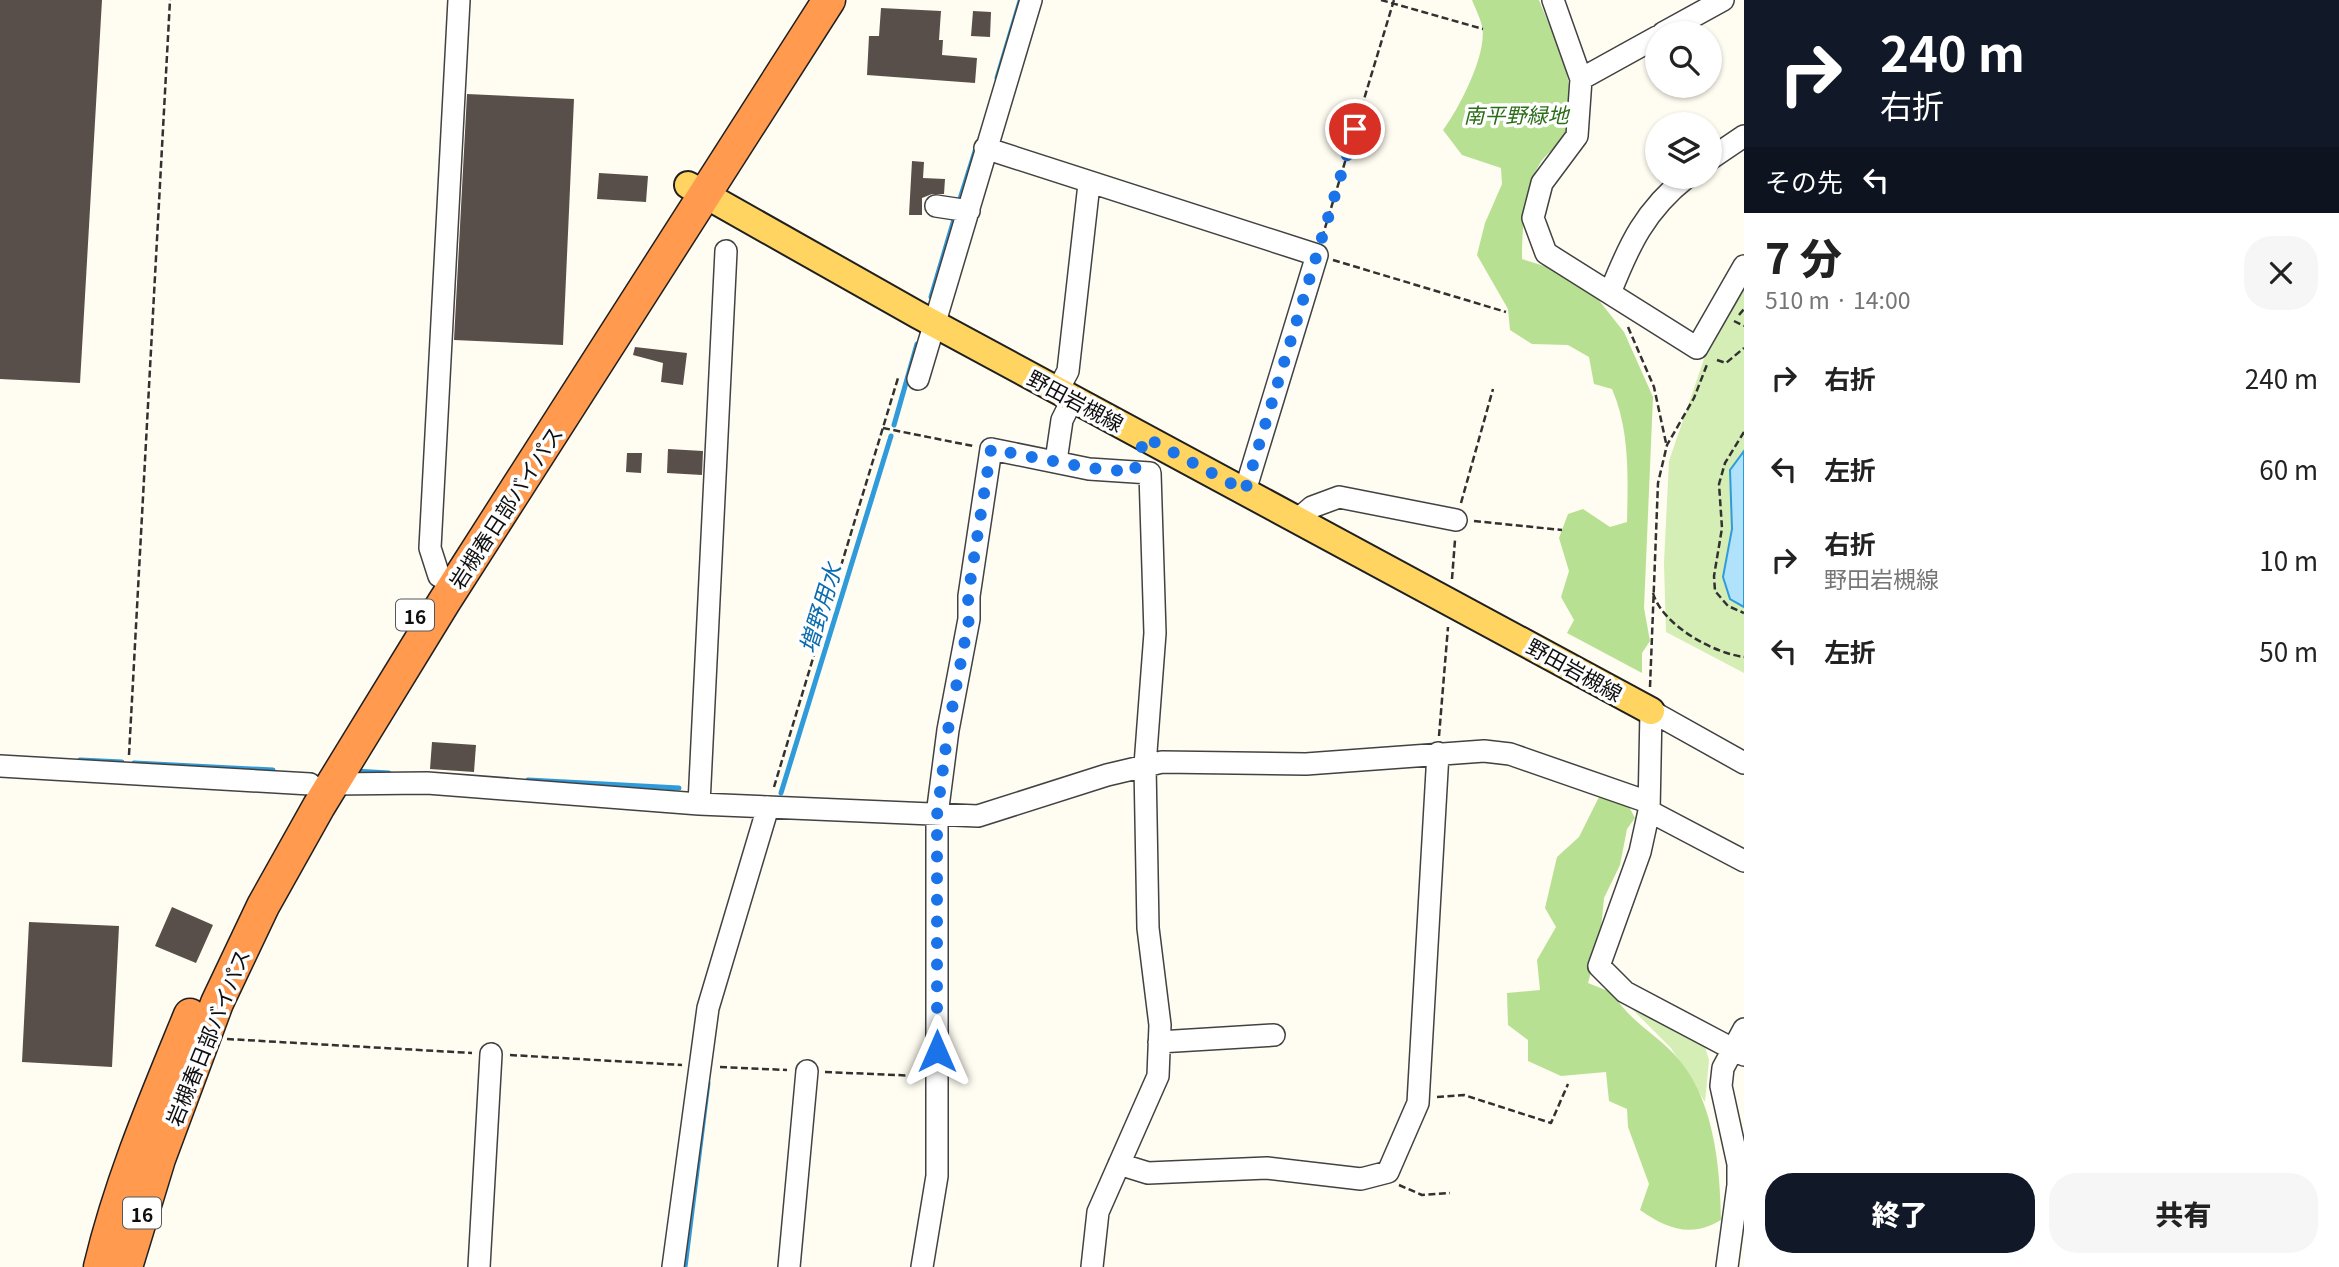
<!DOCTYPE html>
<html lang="ja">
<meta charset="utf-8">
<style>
:root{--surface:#fff;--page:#f6f6f6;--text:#222;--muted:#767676;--accent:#111827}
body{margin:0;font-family:Georgia,"Noto Sans JP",serif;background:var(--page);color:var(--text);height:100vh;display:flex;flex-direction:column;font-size:26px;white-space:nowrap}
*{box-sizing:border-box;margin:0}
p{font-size:23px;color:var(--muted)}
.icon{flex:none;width:38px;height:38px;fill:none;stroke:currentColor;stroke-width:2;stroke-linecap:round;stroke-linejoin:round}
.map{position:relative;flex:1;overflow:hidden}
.sheet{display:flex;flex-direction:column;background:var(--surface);width:595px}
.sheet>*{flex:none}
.banner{background:#111827;color:#fff;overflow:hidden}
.buttons{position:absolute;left:1645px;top:21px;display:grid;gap:14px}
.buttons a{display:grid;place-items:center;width:77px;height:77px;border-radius:50%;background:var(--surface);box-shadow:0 2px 5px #0004;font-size:35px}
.pin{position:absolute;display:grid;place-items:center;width:60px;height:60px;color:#fff;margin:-30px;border:4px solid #fff;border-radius:50%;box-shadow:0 2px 7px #0007}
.me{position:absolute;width:77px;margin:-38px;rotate:0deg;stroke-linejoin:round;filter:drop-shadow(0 0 5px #0008)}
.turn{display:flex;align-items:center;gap:24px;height:147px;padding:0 21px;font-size:32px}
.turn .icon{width:91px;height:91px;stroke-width:2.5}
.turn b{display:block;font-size:49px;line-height:60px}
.then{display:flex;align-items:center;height:66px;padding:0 21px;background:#0003;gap:14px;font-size:26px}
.round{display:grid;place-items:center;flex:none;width:74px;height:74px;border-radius:28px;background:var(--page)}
.headline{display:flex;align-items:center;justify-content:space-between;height:119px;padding:0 21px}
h1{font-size:42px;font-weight:800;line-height:52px}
.primary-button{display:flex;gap:14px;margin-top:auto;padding:14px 21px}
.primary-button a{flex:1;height:80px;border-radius:28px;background:var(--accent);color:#fff;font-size:28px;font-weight:800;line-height:80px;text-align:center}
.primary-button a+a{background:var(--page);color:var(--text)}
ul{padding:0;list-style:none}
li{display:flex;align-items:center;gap:21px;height:91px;padding:0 21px}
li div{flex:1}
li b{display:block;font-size:26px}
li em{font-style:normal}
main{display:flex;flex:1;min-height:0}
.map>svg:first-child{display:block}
.green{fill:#d5eeb6}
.forest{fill:#b8e093}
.water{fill:#b0e2fc;stroke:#2f9bdb;stroke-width:2}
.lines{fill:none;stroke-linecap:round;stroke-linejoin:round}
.stream{stroke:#2f9bdb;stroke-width:5}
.building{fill:#594f4a}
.minor-casing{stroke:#424242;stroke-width:24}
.major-casing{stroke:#202020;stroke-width:30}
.highway-casing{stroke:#202020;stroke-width:35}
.path{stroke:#313131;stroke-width:2.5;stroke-dasharray:7 3.5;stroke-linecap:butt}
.minor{stroke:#fff;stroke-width:21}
.major{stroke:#ffd461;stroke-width:26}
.highway{stroke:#ff9a4f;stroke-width:32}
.route{stroke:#1a73e8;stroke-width:12;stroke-dasharray:0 21.6}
.labels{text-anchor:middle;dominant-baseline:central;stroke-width:7;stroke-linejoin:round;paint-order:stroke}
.shield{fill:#fff;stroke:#575757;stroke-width:2}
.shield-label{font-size:19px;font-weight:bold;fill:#0f0f0f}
.park-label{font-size:21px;font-style:italic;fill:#2c6e18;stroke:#fff}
.street-label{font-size:21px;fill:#0f0f0f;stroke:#fff}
.water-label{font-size:23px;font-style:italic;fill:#0b6cae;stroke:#fff}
</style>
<main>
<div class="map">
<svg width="1744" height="1267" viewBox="0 0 1744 1267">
<rect width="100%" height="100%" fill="#fffcf1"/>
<!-- green -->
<path class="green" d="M 1744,285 L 1744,673 L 1666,632 L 1664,563 L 1669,461 L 1704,359 Z
M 1624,1001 L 1704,1044 L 1709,1060 L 1705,1102 L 1671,1048 Z"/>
<!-- forest -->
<path class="forest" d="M 1472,0 L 1539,0 C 1554,38 1574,75 1571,117 C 1568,143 1550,147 1539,165 C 1524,189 1522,232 1522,259 L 1554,269 L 1597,298 L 1624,332 L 1653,397 L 1644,608 L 1650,641 L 1642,653 L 1642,673 L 1567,633 L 1574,620 L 1561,597 L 1569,571 L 1559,538 L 1568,514 L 1583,509 L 1610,527 L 1627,522 C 1628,479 1630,430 1612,389 L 1594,384 L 1589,357 L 1568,345 L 1532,344 L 1510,330 L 1508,309 L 1477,255 L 1485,223 L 1502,184 L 1501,168 L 1462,155 L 1443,130 C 1459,109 1488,53 1482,26 C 1480,17 1475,8 1472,0 Z
M 1599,797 L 1628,805 L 1635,818 L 1627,829 L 1620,865 L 1604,898 L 1600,939 L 1588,983 L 1613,993 C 1626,1018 1654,1033 1673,1053 C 1714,1095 1720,1165 1721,1220 C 1691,1238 1667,1229 1640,1210 L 1649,1184 L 1628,1127 L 1627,1109 L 1609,1101 L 1606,1072 L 1561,1076 L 1528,1061 L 1528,1040 L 1508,1025 L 1507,993 L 1540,990 L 1537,960 L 1556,927 L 1545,908 L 1557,857 L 1579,837 Z"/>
<!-- water -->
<path class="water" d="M 1744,451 L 1744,607 L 1730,599 L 1723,577 L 1732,529 L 1730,470 Z"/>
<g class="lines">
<!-- stream -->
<path class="stream" d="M 997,78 L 1020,1
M 959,202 L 977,145
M 931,297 L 955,216
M 894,425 L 917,344
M 80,760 L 122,762
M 134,763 L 273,770
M 354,771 L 389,773
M 528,780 L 679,788
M 781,793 L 891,436
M 685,1267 L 708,1083"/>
</g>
<!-- building -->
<path class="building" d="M 0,0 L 102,0 L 80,383 L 0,379 Z
M 881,8 L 941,11 L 939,40 L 943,40 L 942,55 L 977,58 L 975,83 L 867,75 L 869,36 L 879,36 Z
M 973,11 L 991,12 L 990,37 L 971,36 Z
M 467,94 L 574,99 L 563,345 L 454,340 Z
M 912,161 L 924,162 L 923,178 L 945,179 L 944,194 L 932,194 L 922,198 L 922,215 L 909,215 Z
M 599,173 L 648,176 L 646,202 L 597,199 Z
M 635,347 L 687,353 L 683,385 L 661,382 L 663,363 L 633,355 Z
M 668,449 L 703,451 L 702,475 L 667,473 Z
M 627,453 L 642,453 L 641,473 L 626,472 Z
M 432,742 L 476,745 L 474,772 L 430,769 Z
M 172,907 L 213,925 L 196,963 L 155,946 Z
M 29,922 L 119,926 L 112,1067 L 22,1062 Z"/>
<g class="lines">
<!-- minor casing -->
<g class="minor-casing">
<path id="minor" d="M 1553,0 L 1581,79 L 1577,136 L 1542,183 L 1533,218 L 1546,253 L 1697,348 L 1744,266
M 1663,33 L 1723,0
M 1581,79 L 1657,37
M 985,148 L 1317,255 L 1245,491
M 1710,159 L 1744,136
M 936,206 L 969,211
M 1610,293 C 1629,245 1645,210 1687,177
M 918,379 L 1031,0
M 1058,390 L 1068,371 L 1089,184
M 1056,461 L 1062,420 L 1073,398
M 1298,519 L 1312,507 L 1339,497 L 1456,520
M 439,576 L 430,548 L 459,0
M 1744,763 L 1651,711 L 1649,811 L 1640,852 L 1599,966 L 1625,992 L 1744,1055
M 0,766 L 310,784
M 332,784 L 427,783 L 699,804 L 978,816 L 1107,775 L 1162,762 L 1306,764 L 1484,751 L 1510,754 L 1648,802
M 699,804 L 726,251
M 1649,811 L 1744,861
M 1159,1042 L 1274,1035
M 1119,1164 L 1148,1173 L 1267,1168 L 1361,1179 L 1388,1172 L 1418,1103 L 1438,753
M 479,1267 L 491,1054
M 673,1267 L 708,1008 L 768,807
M 789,1267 L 807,1071
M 922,1267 L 937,1176 L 937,815 L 948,730 L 969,619 L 969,596 L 991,449 L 1089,469 L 1150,473 L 1155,633 L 1145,765 L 1148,928 L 1160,1025 L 1158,1076 L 1098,1212 L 1092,1267
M 1727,1267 L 1738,1185 L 1738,1164 L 1721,1086 L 1723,1068 L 1744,1029"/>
</g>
<!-- major casing -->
<g class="major-casing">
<path id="major" d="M 688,185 L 918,315 L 1651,711"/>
</g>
<!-- highway casing -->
<g class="highway-casing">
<path id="highway" d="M 100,1267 C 121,1179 156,1098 190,1015
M 126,1267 L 159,1159 L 217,1003 L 263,906 L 319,806 L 444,602 L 829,0"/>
</g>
<!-- path -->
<path class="path" d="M 1381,0 L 1483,29
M 1322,238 L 1394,0
M 1333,260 L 1506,312
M 1739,315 L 1744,309
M 1734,321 L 1744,326
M 1628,327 L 1654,387 L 1666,443
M 1717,360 L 1726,363 L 1744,348
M 883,428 L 973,446
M 1744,432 L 1725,463 L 1719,484 L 1722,528 L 1714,576 L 1715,591 L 1728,606 L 1744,613
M 1461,503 L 1493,389
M 1474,521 L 1562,530
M 1452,579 L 1455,540
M 1653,593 C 1662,625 1713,653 1744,657
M 1650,687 L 1658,483 L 1667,445 L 1694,398 L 1708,362
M 1439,736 L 1448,627
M 129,755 L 170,0
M 774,787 L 898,378
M 227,1039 L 472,1053
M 510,1055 L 682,1065
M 720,1067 L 787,1070
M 825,1072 L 920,1076
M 1437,1097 L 1464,1095 L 1551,1123 L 1568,1084
M 1399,1185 L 1422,1195 L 1450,1193"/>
<!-- minor -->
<use href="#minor" class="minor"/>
<!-- major -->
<use href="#major" class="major"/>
<!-- highway -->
<use href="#highway" class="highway"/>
</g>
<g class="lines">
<!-- route -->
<path class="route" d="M 937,1051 L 937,815 L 948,730 L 969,619 L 968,596 L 991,449 L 1089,468 L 1134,472 L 1145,437 L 1245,491 L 1355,129"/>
</g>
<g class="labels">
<!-- shield labels -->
<g class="shield">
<rect x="396" y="599.5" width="38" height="31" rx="5"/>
<rect x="123" y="1197.5" width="38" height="31" rx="5"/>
</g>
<g class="shield-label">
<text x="415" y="615">16</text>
<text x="142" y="1213">16</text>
</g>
<!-- park labels -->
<g class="park-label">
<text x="1516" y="114">南平野緑地</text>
</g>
<!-- street labels -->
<g class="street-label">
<text transform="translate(1076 400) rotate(28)">野田岩槻線</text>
<text transform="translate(505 507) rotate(-57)">岩槻春日部バイパス</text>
<text transform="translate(1575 669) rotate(29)">野田岩槻線</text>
<text transform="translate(207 1037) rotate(-68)">岩槻春日部バイパス</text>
</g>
<!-- water labels -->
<g class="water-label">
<text transform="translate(819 608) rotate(-73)">増野用水</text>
</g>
</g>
</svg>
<div class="buttons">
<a><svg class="icon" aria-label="search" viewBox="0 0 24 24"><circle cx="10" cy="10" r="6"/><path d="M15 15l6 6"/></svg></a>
<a><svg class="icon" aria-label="layers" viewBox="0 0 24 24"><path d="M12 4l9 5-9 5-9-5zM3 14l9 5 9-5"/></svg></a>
</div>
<div class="pin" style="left:1355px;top:129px;background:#d93025"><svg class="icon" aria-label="arrive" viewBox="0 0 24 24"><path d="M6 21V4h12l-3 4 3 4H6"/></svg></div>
<svg class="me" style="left:937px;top:1051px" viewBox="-20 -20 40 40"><path d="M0-17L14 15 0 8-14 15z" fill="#1a73e8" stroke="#fff" stroke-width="4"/></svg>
</div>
<section class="sheet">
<div class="banner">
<div class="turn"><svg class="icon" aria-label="right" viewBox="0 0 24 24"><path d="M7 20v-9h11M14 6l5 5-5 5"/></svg><div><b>240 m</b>右折</div></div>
<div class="then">その先<svg class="icon" aria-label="left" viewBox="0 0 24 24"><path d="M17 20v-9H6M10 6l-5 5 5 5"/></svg></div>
</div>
<div class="headline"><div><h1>7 分</h1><p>510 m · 14:00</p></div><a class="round"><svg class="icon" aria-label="close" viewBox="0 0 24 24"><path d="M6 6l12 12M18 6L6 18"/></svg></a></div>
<ul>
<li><svg class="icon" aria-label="right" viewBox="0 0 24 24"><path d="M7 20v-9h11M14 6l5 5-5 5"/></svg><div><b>右折</b></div><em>240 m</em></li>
<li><svg class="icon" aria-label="left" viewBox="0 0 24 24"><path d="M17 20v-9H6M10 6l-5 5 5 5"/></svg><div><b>左折</b></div><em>60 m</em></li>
<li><svg class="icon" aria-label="right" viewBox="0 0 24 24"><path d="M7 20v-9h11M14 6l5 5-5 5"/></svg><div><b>右折</b><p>野田岩槻線</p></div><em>10 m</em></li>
<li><svg class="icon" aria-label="left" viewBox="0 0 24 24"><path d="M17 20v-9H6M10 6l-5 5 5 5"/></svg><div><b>左折</b></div><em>50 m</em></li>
</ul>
<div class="primary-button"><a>終了</a><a>共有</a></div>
</section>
</main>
